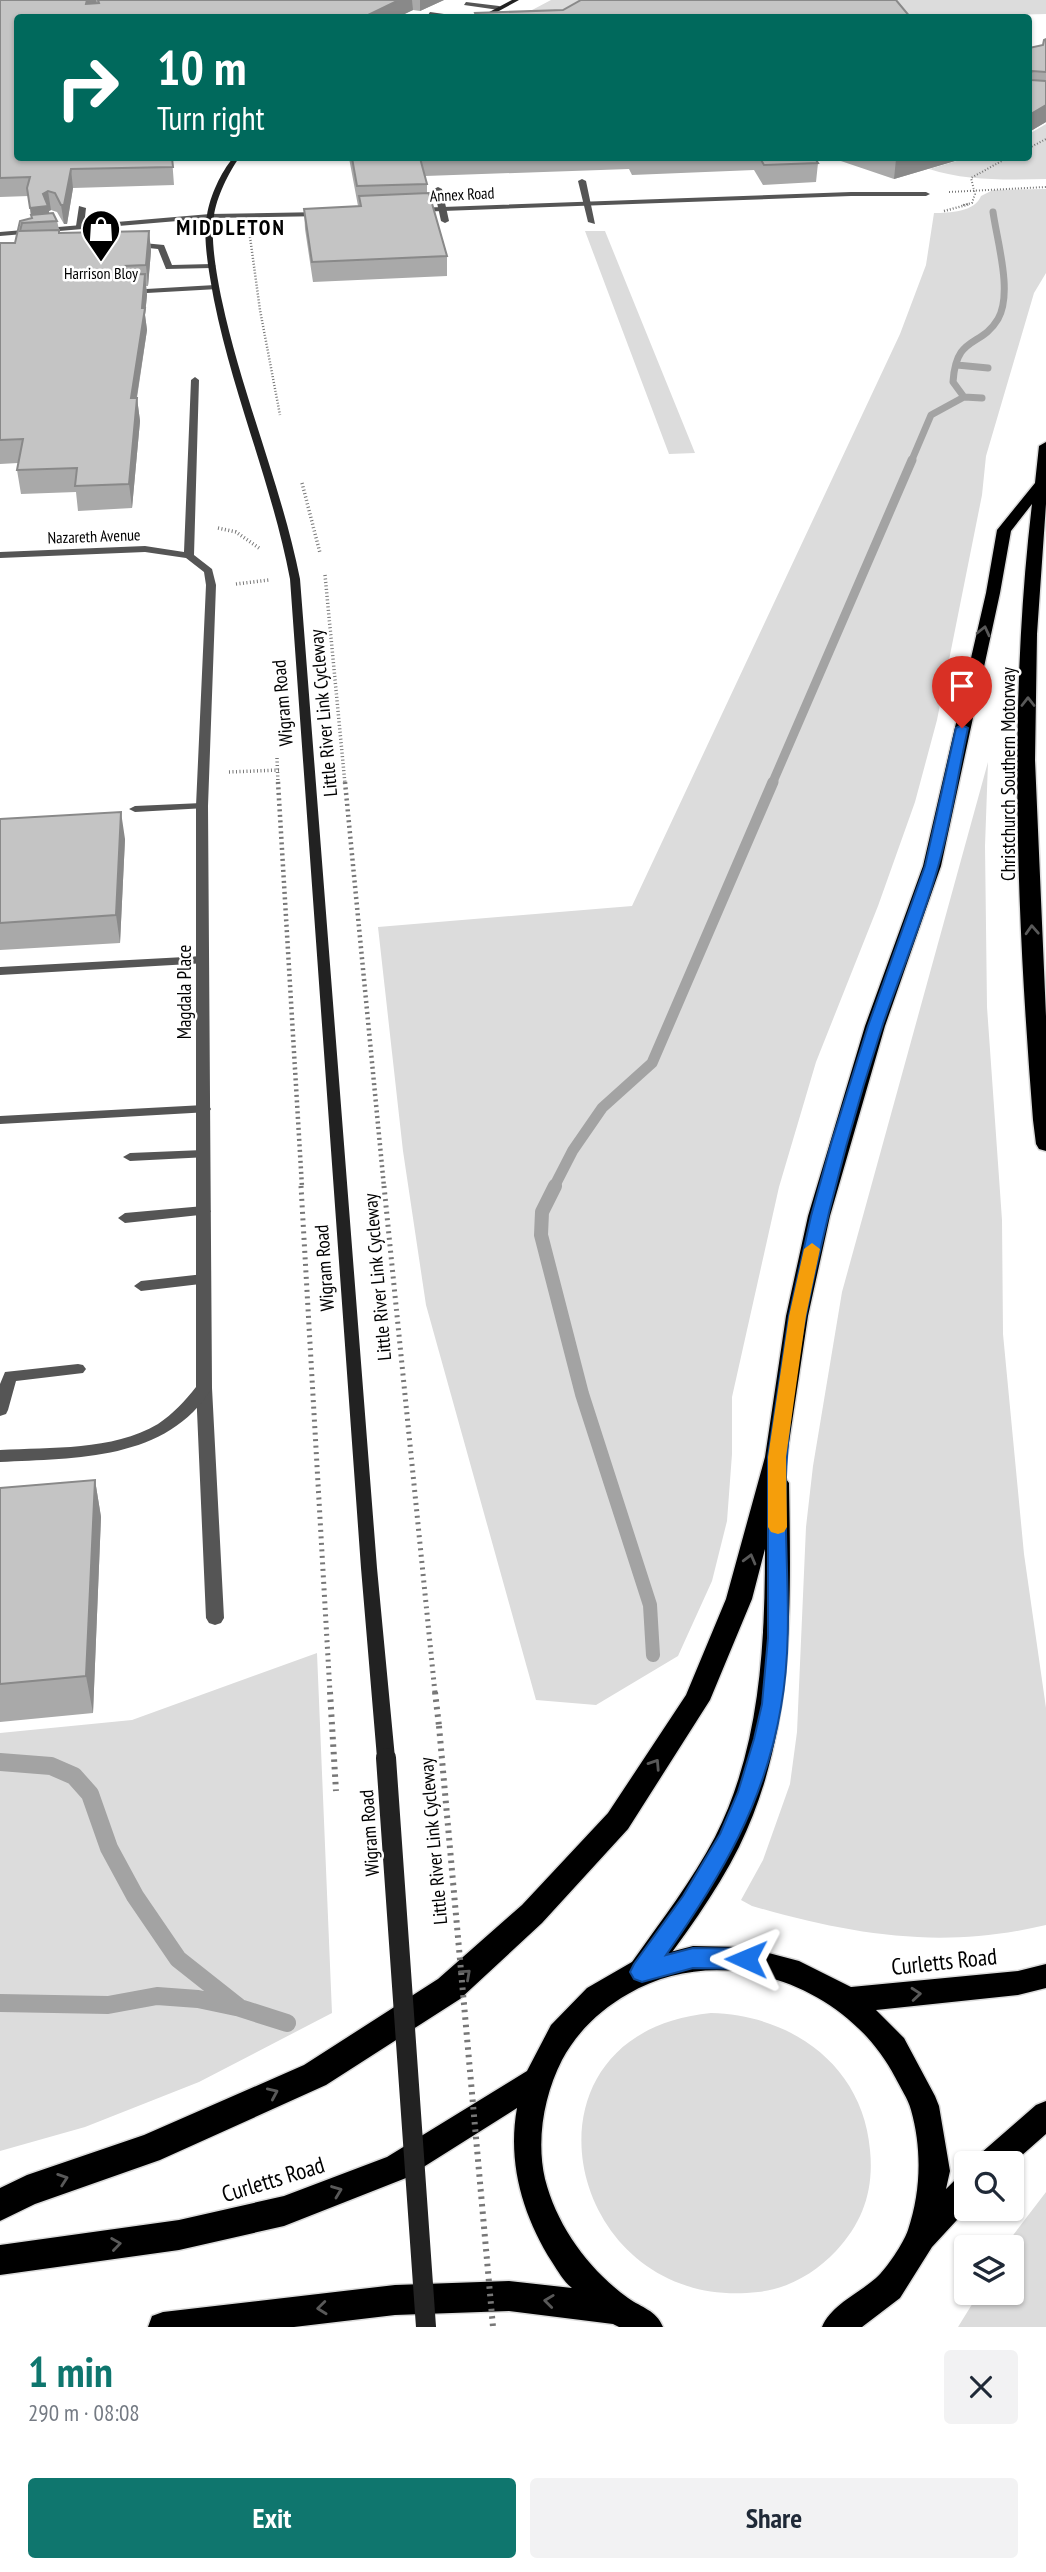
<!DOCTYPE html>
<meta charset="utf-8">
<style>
:root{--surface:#fff;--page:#f2f2f3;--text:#1f2937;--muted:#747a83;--accent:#0f766e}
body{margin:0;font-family:"PT Sans Narrow",sans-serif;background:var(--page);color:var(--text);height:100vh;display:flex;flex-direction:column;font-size:26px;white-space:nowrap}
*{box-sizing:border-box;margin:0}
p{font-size:23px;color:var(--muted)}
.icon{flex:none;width:38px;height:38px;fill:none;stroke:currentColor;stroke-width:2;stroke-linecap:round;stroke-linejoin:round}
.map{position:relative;height:2327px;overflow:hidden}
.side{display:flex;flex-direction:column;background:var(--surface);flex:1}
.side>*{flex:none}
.hud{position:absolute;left:14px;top:14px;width:1018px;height:147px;border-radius:7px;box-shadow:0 2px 5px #0004;background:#00695c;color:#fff;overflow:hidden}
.controls{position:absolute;left:954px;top:2151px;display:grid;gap:14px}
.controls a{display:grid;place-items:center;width:70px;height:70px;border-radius:7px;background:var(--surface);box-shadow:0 2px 5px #0004;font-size:35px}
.pin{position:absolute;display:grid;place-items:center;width:60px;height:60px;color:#fff;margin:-72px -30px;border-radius:50% 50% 50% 0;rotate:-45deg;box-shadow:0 0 7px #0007}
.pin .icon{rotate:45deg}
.me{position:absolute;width:77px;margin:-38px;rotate:271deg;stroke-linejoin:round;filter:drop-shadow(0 0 5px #0008)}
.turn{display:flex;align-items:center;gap:24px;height:147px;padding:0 28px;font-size:32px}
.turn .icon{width:91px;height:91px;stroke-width:2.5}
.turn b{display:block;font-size:49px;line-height:60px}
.round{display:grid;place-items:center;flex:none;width:74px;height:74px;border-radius:7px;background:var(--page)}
.summary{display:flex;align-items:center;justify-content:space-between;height:119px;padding:0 28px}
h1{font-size:42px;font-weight:800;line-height:52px;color:var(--accent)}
.button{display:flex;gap:14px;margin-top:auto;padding:14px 28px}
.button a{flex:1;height:80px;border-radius:7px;background:var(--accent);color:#fff;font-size:28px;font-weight:800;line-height:80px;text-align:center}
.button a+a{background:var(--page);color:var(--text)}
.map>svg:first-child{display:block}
.green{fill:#dcdcdc}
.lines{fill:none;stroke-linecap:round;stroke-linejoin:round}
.stream-far4{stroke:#a3a3a3;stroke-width:7}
.stream-far3{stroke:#a3a3a3;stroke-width:9}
.stream-far2{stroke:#a3a3a3;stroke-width:11}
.stream-far1{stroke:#a3a3a3;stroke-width:14}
.stream{stroke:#a3a3a3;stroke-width:18}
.trunk-casing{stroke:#dbdbdb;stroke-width:3}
.motorway-casing{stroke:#dbdbdb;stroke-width:3}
.path-far5{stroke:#777;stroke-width:2;stroke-dasharray:1 2;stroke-linecap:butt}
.path-far4{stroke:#777;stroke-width:2.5;stroke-dasharray:1 2;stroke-linecap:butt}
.path-far3{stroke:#777;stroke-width:3.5;stroke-dasharray:1 2.5;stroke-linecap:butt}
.path-far2{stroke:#777;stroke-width:4.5;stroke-dasharray:2 3.5;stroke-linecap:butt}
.path-far1{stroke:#777;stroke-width:5;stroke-dasharray:2 4.5;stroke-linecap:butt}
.path{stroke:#777;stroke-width:6;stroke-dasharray:2.5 5;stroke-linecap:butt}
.service{fill:#555;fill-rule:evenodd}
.minor{fill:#555;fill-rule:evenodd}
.tertiary{fill:#555;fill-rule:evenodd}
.secondary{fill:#222;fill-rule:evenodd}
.trunk{fill:#000;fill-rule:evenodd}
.motorway{fill:#000;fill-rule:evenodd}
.path-bridge{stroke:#777;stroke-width:6;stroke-dasharray:2.5 5;stroke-linecap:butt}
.secondary-bridge{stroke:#222;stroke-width:20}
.wall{fill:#a9a9a9}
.shaded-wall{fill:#898989}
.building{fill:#c4c4c4;stroke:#898989;stroke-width:2}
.oneway{stroke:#595959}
.route{fill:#1a73e8;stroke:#114b97;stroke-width:2}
.slow{fill:#f59e0b}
.labels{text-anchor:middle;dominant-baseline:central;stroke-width:5;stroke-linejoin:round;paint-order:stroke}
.far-street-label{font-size:16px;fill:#000;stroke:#fff}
.far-poi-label{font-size:16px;fill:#000;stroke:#fff}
.street-label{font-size:19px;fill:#000;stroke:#fff}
.far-district-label{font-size:21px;font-weight:bold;letter-spacing:2px;fill:#000;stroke:#fff}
.near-street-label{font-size:23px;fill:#000;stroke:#fff}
</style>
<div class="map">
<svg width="1046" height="2327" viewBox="0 0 1046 2327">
<rect width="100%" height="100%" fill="#fff"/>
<!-- green -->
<path class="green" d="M 551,0 L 1046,0 L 1046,14 L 901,18 L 517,18 Z
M 1046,124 L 1046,179 C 1007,180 966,181 929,169 L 967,158 L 1029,158 L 1029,134 Z
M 1046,189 L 1046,273 L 1034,293 L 986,456 L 982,495 L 937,720 L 915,802 L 878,906 L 816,1062 L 779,1187 L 732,1397 L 732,1454 L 727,1521 L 712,1581 L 678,1656 L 596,1705 L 536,1700 L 426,1305 L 403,1151 L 378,927 L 632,906 L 900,334 L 926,265 L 934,213 C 949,213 975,212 981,196 L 993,190 Z
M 585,231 L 605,231 L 695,453 L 669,454 Z
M 988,762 L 985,846 L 987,1007 L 1002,1220 L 1003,1334 L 1024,1554 L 1046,1708 L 1046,1925 C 942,1950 852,1935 752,1906 L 741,1900 L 763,1860 L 790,1784 L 797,1732 L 806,1527 L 813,1466 L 842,1292 Z
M 317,1653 L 332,2013 L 199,2082 L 85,2127 L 0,2151 L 0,1733 L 132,1720 Z
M 711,2013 C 792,2015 863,2066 870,2150 C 874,2190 863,2222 836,2251 C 815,2273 788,2289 758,2292 C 565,2315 503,2033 711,2013 Z
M 1046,2192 L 1046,2327 L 958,2327 L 979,2293 L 1012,2292 L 1012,2247 L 1004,2247 Z"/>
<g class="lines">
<!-- stream-far4 -->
<path class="stream-far4" d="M 957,365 L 988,368
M 964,397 L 953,382 C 956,334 981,348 998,319 C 1013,293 997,241 993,212
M 911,462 L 931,415 L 964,397 L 982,398"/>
<!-- stream-far3 -->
<path class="stream-far3" d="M 772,784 L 912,460"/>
<!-- stream-far2 -->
<path class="stream-far2" d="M 554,1187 L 573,1150 L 602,1108 L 652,1063 L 773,782"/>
<!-- stream-far1 -->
<path class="stream-far1" d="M 555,1186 L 542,1212 L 541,1235 L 582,1394 L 650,1605 L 653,1655"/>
<!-- stream -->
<path class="stream" d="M 0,1762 L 51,1766 L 74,1776 L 90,1794 L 109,1848 L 135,1896 L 178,1959 L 240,2008 L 287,2023
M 0,2003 L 108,2005 L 157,1996 L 198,1999 L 236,2007"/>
<!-- trunk casing -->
<g class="trunk-casing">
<path id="trunk" d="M 693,1946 L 746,1947 L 799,1961 L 851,1987 L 1018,1971 L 1046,1964 L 1046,1988 L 1018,1995 L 876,2010 L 904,2038 L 935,2096 L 939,2106 L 950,2171 L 946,2189 L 956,2179 L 966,2175 L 968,2208 L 932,2247 L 900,2298 L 862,2327 L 822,2327 C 831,2305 858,2294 876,2278 C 887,2268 903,2244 908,2230 C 921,2191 922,2149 911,2110 C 908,2099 900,2087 895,2077 C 846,1983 720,1940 628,1994 C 600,2010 577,2032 562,2060 C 544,2095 536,2140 545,2179 C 557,2226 588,2269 628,2298 C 642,2308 656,2310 663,2327 L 619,2327 L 613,2324 L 509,2311 L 395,2315 L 294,2327 L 148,2327 L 152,2316 L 163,2312 L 395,2285 L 509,2281 L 572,2288 C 563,2281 558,2271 552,2262 C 523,2216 507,2163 517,2108 L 406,2178 L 284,2226 L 179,2250 L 0,2275 L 0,2245 L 179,2220 L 284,2196 L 387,2157 L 527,2071 L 551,2025 L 587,1988 L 632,1962 Z
M 1046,2101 L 1046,2134 L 1012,2164 L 976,2163 L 981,2153 L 1036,2105 Z"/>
</g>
<!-- motorway casing -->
<g class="motorway-casing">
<path id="motorway" d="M 1046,442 L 1046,504 L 1037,634 L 1035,760 L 1046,1016 L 1046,1151 L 1039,1149 L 1036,1144 L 1033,1120 C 1017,917 1008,707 1032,504 L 1011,531 L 1000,593 L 941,866 L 885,1026 L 830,1216 L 808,1316 L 784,1476 L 789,1483 C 791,1606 795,1733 739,1847 C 715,1895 683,1937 652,1980 L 642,1984 L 632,1980 L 627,1971 L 632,1962 C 661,1921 692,1881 715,1837 C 760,1748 765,1646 765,1549 L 752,1599 L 710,1700 L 628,1829 L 542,1923 L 460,1999 L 326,2085 L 160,2160 L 35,2204 L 0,2221 L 0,2188 L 27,2175 L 144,2135 L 304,2065 L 438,1979 L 522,1905 L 608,1813 L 686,1695 L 726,1599 L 765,1457 L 786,1316 L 808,1216 L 865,1026 L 923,866 L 986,593 L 997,530 L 1035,483 L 1039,446 Z"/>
</g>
<!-- path-far5 -->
<path class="path-far5" d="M 1029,148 L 1046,139
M 949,192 L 1046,187
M 963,205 L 972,203 L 975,194 L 971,178 L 1007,158"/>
<!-- path-far4 -->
<path class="path-far4" d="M 944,211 L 970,204
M 250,237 L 260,310 L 280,415"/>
<!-- path-far3 -->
<path class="path-far3" d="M 302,483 L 320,553
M 218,528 L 236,532 L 259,548
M 325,575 L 345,784
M 236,584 L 269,580
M 277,758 L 278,784
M 229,772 L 280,770"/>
<!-- path-far2 -->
<path class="path-far2" d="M 278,782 L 302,1187
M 345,782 L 384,1187"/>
<!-- path-far1 -->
<path class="path-far1" d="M 301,1186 L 330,1693
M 384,1186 L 435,1693"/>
<!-- path -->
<path class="path" d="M 330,1692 L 336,1791
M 435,1692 L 439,1726"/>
<!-- service -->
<path class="service" d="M 466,2 L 499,6 L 502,8 L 499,10 L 464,5 Z
M 430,12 L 458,16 L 461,18 L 428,15 Z
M 582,179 L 586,181 L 595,224 L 588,222 L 578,181 Z
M 438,187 L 442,189 L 449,221 L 445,223 L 441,221 L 434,189 Z
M 79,206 L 86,208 L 84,226 L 80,228 L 76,226 Z
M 133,242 L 164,245 L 172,265 L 212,264 L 216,266 L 212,268 L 166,269 L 158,249 L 130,246 L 130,242 Z
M 215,285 L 219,287 L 218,289 L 129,294 L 125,292 L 129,290 Z
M 202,803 L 206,804 L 206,808 L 135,812 L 129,809 L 135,806 Z
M 203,956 L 207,957 L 209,960 L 207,963 L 0,975 L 0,967 Z
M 204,1105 L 209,1106 L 211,1109 L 209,1112 L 0,1124 L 0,1116 Z
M 203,1150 L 208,1151 L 210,1154 L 208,1157 L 130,1161 L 123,1157 L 130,1153 Z
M 204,1206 L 211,1211 L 209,1214 L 125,1223 L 118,1218 L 125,1213 Z
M 204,1274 L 211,1279 L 209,1283 L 141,1291 L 134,1286 L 141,1281 Z
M 78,1364 L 83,1365 L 86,1369 L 83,1373 L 16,1381 L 8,1410 L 6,1414 L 0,1416 L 0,1384 L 5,1372 Z
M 204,1382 L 210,1384 L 212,1388 L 224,1618 L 221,1623 L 215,1625 L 209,1623 L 206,1618 L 196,1388 L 198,1384 Z"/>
<!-- minor -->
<path class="minor" d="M 851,192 L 926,192 L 930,194 L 926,196 L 851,196 L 416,212 L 412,210 L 416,208 Z
M 323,212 L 326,216 L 210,218 L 206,216 L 210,214 Z
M 195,377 L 199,380 L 194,555 L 212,569 L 216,585 L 208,806 L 212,1388 C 167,1461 76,1458 0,1462 L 0,1450 C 51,1447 112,1451 158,1424 C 173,1414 185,1401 196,1387 L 196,806 L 206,585 L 204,572 L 186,558 L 145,552 L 0,558 L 0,552 L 145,546 L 184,552 L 191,380 Z"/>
<!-- tertiary -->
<path class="tertiary" d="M 210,214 L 213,214 L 213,218 L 0,236 L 0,232 Z"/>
<!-- secondary -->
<path class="secondary" d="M 512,0 L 519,0 L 486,18 L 478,18 Z
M 233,158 L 239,158 C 229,172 216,198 214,216 C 210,240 217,277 222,301 C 242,395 281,484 300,579 L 377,1568 L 395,1758 L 392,1763 L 386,1766 L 380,1763 L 377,1758 L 361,1568 L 290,579 C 272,484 233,395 214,300 C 210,277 202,239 207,215 C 210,196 221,172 233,158 Z"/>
<!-- trunk -->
<use href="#trunk" class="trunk"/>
<!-- motorway -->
<use href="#motorway" class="motorway"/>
<!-- path-bridge -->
<path class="path-bridge" d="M 439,1726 L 493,2327"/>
<!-- secondary-bridge -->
<path class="secondary-bridge" d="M 386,1758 L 426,2327"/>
</g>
<!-- wall -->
<path class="wall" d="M 0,0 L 444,0 L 420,11 L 413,10 L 396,18 L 18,18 L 172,158 L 174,185 L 73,188 L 67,224 L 64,224 L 57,212 L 51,210 L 49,211 L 49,214 L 57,221 L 60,233 L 149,231 L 151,251 L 148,286 L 146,286 L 147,295 L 145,315 L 147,330 L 137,398 L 140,421 L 132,508 L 78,511 L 76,492 L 21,494 L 17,470 L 18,463 L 0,464 L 0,243 L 15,243 L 20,221 L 31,218 L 29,196 L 0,197 Z
M 1046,39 L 1046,122 L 1029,132 L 1029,48 L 1043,45 Z
M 349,158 L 815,158 L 818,163 L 816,182 L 763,185 L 754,170 L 632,175 L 629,169 L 425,176 L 427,184 L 427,193 L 447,256 L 447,276 L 313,282 L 305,229 L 304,209 L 358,206 Z
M 832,158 L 965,158 L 894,179 Z
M 0,819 L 125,839 L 120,943 L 0,950 Z
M 95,1480 L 101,1517 L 93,1713 L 0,1722 L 0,1488 Z"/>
<!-- shaded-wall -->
<path class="shaded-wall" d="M 87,0 L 96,0 L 98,11 L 86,4 Z
M 399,0 L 412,0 L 413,10 L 396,18 L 362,18 Z
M 420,0 L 444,0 L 420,11 Z
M 1046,105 L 1046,122 L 1029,132 L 1029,115 Z
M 902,158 L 965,158 L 894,179 L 896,159 Z
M 71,169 L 73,188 L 67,224 L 64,224 L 61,205 Z
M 48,191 L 51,210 L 49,211 L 50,221 L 32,222 L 30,208 L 43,194 Z
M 149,231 L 151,251 L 148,286 L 146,265 Z
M 123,266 L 125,287 L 116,270 Z
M 145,274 L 147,295 L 145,315 L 147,330 L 133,421 L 131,398 Z
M 137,398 L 140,421 L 132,508 L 129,484 Z
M 121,812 L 125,839 L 120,943 L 116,915 Z
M 95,1480 L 101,1517 L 93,1713 L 86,1676 Z"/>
<!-- building -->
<path class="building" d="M 0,0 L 87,0 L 86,4 L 99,3 L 98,0 L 399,0 L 362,18 L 18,18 L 18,158 L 172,158 L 173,167 L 71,169 L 64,205 L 61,205 L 55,193 L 48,191 L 43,194 L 48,206 L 30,208 L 27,188 L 30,177 L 0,178 Z
M 581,0 L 896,0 L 911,18 L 477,18 L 475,13 L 563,10 Z
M 1046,39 L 1046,72 L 1032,71 L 1029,77 L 1029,48 L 1043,45 L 1044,40 Z
M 1029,78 L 1031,80 L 1046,81 L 1046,105 L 1029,115 Z
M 352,158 L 420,158 L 427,184 L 357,186 Z
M 760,158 L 815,158 L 818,163 L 764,165 Z
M 429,193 L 447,256 L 312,262 L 304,209 L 361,206 L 359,196 Z
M 53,213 L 57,221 L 22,223 L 20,231 L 59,230 L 59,233 L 149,231 L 146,265 L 123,266 L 116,270 L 123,275 L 145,274 L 142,308 L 145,308 L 131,398 L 137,398 L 129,484 L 75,486 L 77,468 L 17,470 L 23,439 L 0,440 L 0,243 L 15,243 L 20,221 L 32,218 L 31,215 Z
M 121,812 L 116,915 L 0,923 L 0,819 Z
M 95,1480 L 86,1676 L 0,1684 L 0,1488 Z"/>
<!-- one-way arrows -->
<defs><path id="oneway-chevron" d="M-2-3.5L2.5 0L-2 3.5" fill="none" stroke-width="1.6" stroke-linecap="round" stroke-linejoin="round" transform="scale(1.75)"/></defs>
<g class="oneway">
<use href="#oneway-chevron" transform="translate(984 631) rotate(-77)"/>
<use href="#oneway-chevron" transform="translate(1028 702) rotate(-90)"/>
<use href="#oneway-chevron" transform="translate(1032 930) rotate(-93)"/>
<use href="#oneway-chevron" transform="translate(750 1559) rotate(-75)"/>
<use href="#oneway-chevron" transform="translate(655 1764) rotate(-57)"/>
<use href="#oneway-chevron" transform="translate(466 1974) rotate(-42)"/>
<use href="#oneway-chevron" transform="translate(916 1994) rotate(-5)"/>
<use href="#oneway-chevron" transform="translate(273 2093) rotate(-24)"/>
<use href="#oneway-chevron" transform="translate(63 2179) rotate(-19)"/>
<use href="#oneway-chevron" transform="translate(337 2191) rotate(-21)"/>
<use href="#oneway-chevron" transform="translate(116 2244) rotate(-8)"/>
<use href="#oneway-chevron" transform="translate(549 2301) rotate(-173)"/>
<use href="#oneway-chevron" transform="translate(322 2308) rotate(174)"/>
</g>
<!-- route -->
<path class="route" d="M 962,725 L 968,728 C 958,774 951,822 938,867 C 923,920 901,972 883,1024 C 852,1118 827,1213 807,1310 C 798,1353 790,1412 787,1456 C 781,1540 796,1624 781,1707 C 765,1802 721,1877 666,1955 L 693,1948 L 746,1949 L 754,1952 L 757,1959 L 754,1966 L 746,1969 L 693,1968 L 642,1982 L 634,1979 L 630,1972 L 634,1964 L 683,1896 L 720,1834 L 738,1792 L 754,1739 L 762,1704 L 768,1638 L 768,1457 L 789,1316 L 811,1216 L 831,1144 L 868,1026 L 925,866 L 956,728 Z"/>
<!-- slow -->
<path class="slow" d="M 812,1243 L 820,1249 L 806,1316 L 786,1457 L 787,1527 L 784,1532 L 778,1534 L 771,1532 L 768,1527 L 768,1457 L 789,1316 L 804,1249 Z"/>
<!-- icons -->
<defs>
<g id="shop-pin" transform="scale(2.0125)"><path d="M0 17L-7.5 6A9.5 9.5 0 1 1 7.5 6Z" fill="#000" stroke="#fff"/><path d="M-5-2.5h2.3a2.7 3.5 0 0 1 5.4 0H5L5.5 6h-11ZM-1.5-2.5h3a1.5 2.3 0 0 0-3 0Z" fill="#fff"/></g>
</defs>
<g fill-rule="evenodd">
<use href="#shop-pin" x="101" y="229"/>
</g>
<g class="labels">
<!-- far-street labels -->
<g class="far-street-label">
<text transform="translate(462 194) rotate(-3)">Annex Road</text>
<text transform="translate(94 536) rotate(-2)">Nazareth Avenue</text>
</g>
<!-- far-poi labels -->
<g class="far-poi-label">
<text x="101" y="273">Harrison Bloy</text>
</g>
<!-- street labels -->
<g class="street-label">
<text transform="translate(282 703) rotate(-95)">Wigram Road</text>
<text transform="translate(323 713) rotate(-95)">Little River Link Cycleway</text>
<text transform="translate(1008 774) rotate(-90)">Christchurch Southern Motorway</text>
<text transform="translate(184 992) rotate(-90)">Magdala Place</text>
<text transform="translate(324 1268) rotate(-94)">Wigram Road</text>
<text transform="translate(377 1277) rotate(-95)">Little River Link Cycleway</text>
<text transform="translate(369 1833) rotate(-94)">Wigram Road</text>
<text transform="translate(433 1841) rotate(-95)">Little River Link Cycleway</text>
</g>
<!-- far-district labels -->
<g class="far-district-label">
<text x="231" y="227">MIDDLETON</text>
</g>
<!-- near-street labels -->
<g class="near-street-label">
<text transform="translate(944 1961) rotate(-6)">Curletts Road</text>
<text transform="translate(273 2179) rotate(-17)">Curletts Road</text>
</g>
</g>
</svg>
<div class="controls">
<a><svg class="icon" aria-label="search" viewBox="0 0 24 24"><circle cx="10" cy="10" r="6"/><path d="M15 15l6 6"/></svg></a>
<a><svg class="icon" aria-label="layers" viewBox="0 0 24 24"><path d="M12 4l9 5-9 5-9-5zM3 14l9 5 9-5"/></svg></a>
</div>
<div class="pin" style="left:962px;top:728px;background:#d93025"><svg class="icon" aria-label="arrive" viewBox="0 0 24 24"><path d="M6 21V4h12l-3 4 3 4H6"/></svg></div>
<svg class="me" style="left:746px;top:1959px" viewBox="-20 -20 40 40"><path d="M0-17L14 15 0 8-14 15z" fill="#1a73e8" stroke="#fff" stroke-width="4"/></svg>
<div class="hud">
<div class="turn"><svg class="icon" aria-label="right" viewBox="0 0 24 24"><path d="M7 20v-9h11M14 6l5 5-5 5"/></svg><div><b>10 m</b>Turn right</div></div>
</div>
</div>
<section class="side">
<div class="summary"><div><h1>1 min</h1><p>290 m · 08:08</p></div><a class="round"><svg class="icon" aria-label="close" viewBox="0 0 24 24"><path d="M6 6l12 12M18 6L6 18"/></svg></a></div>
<div class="button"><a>Exit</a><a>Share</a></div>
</section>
